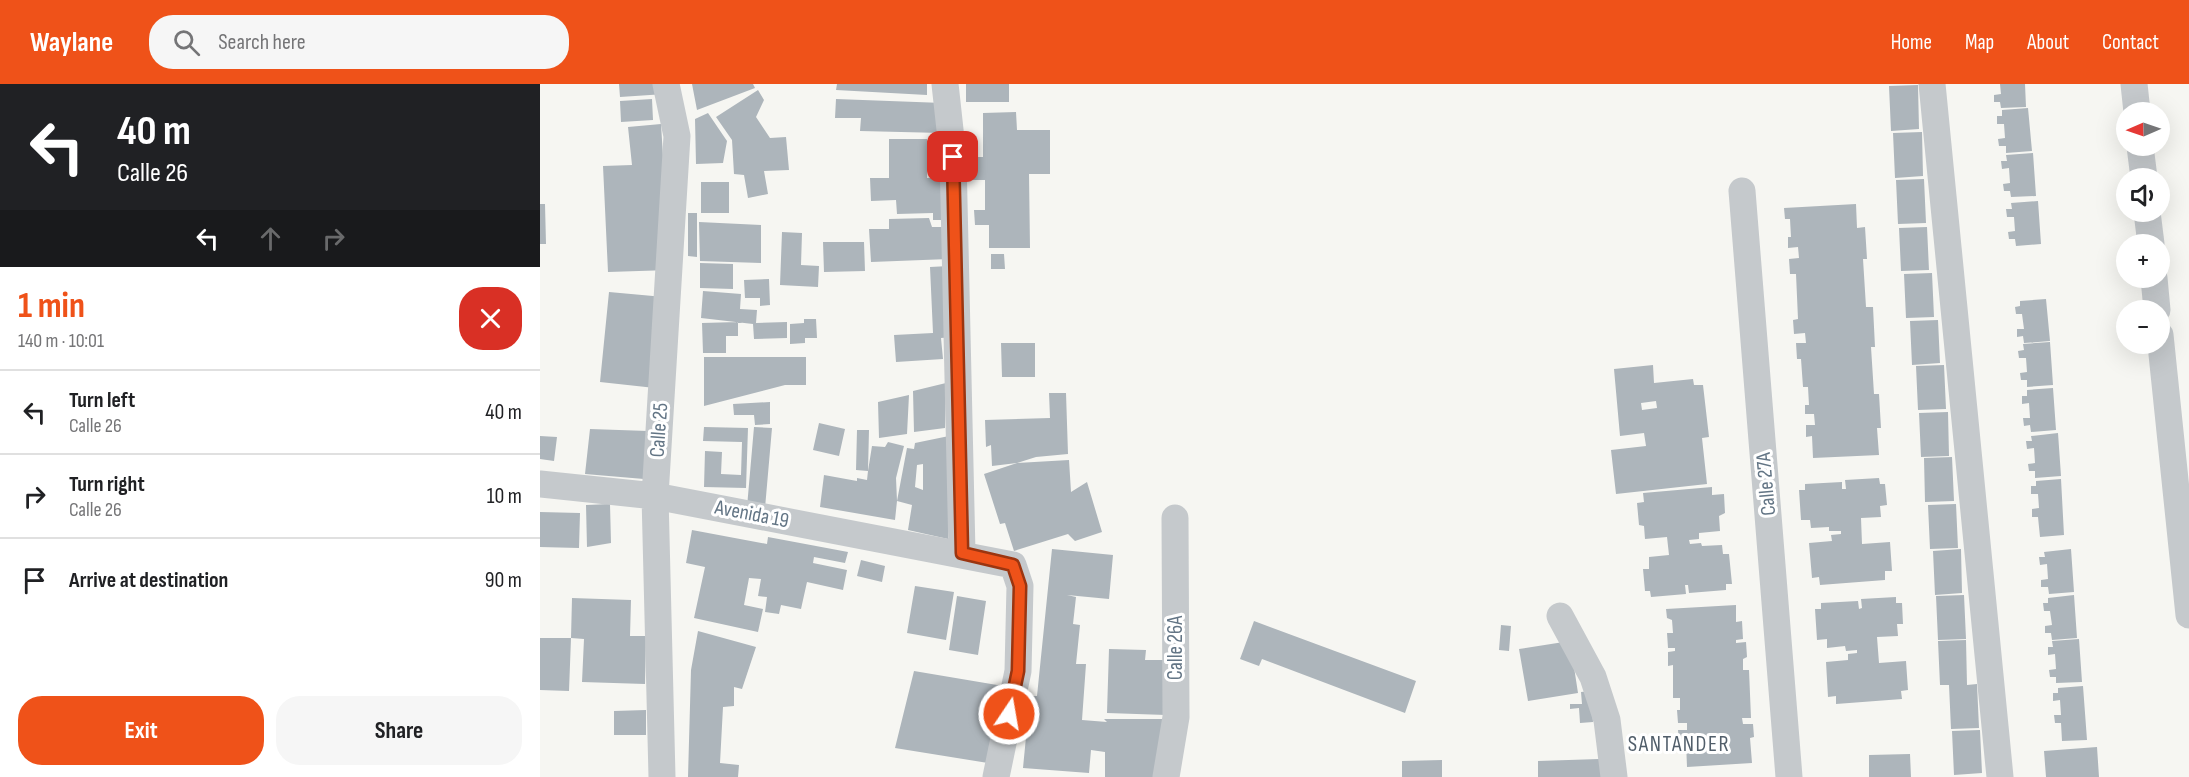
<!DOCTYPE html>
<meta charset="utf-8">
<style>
:root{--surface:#fff;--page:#f6f6f6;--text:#202124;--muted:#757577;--line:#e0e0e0;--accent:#ef5219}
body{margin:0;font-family:"Sofia Sans Condensed",sans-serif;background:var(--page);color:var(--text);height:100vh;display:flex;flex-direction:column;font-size:22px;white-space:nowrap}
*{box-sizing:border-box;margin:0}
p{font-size:20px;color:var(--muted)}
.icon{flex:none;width:33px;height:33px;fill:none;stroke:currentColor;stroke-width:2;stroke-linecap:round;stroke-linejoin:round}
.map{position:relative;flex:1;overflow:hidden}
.drawer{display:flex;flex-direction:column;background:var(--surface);width:540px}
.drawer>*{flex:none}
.top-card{background:#202124;color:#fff;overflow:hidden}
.needle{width:39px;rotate:268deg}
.controls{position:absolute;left:1576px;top:18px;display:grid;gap:12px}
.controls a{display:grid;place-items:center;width:54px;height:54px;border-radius:50%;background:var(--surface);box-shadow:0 6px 24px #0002;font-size:30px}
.pin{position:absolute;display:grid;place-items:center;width:51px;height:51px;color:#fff;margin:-26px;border-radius:12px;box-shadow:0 3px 9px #0006}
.me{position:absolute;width:66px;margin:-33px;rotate:12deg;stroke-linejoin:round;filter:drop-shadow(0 0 4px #0008)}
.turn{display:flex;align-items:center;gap:21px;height:126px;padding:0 18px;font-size:27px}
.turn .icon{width:78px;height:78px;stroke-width:2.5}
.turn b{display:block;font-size:42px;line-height:51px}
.lanes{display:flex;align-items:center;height:57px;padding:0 18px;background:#0003;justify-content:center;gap:30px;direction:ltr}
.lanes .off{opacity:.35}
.round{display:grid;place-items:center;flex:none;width:63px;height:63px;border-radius:24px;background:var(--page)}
.summary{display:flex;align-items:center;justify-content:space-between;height:102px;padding:0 18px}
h1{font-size:36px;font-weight:700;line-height:45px;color:var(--accent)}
.cta{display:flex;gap:12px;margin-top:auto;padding:12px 18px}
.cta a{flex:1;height:69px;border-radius:24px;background:var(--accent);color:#fff;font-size:24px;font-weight:700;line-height:69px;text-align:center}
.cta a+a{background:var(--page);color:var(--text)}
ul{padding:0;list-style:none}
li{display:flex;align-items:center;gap:18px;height:84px;padding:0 18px;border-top:2px solid var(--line)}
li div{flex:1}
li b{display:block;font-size:22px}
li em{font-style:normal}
header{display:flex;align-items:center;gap:36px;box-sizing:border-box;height:84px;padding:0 30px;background:var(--accent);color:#fff}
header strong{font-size:28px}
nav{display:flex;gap:33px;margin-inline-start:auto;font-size:21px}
.search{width:420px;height:54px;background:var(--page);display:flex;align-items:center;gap:15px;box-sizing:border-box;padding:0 21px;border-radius:24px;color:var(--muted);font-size:22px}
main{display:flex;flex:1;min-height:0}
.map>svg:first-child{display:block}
.building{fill:#adb5bb;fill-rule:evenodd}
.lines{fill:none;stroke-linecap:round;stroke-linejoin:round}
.street{stroke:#c5c9cc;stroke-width:27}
.route-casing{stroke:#9b3510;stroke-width:15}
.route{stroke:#ef5219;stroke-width:10}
.labels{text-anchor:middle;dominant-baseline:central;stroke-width:6;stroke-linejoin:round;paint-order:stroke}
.street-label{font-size:21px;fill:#637585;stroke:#fff}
.neighbourhood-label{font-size:22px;letter-spacing:1.5px;fill:#515e6a;stroke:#fff}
</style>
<header>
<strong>Waylane</strong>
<div class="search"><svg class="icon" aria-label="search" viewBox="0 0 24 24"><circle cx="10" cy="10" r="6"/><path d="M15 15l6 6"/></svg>Search here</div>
<nav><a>Home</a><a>Map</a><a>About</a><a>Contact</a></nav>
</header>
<main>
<section class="drawer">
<div class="top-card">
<div class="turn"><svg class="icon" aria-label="left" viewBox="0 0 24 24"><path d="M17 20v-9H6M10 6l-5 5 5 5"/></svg><div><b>40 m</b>Calle 26</div></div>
<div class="lanes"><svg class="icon" aria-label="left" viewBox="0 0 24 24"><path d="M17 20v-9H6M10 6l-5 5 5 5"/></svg><svg class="icon off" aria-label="ahead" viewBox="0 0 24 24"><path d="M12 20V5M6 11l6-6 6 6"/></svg><svg class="icon off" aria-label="right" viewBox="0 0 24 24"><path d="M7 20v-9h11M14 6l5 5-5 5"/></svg></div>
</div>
<div class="summary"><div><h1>1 min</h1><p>140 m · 10:01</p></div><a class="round" style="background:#d93025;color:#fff"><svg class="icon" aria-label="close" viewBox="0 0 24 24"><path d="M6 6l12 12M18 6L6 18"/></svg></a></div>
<ul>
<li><svg class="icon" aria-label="left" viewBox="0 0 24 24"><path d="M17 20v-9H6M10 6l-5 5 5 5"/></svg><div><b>Turn left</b><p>Calle 26</p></div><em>40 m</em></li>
<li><svg class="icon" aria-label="right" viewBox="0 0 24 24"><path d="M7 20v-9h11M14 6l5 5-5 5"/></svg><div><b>Turn right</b><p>Calle 26</p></div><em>10 m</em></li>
<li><svg class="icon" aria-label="arrive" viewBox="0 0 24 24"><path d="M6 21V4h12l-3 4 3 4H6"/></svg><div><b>Arrive at destination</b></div><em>90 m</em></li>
</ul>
<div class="cta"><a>Exit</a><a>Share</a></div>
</section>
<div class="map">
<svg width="1649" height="693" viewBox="0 0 1649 693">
<rect width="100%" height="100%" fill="#f6f6f2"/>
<!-- building -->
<path class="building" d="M 79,0 L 124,0 L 125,10 L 80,13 Z
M 152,0 L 213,0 L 215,4 L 157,26 Z
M 297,0 L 387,0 L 387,11 L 296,6 Z
M 426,0 L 469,0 L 469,18 L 426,18 Z
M 1460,0 L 1485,0 L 1486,23 L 1461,24 L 1460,18 L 1454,18 L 1454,11 L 1461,10 Z
M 1378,1 L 1379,45 L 1351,47 L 1349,2 Z
M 218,6 L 224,16 L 216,33 L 230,54 L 246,53 L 249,86 L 224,87 L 228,110 L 208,114 L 204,91 L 194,90 L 192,56 L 176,33 Z
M 112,15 L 113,36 L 81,38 L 80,17 Z
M 296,15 L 403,19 L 402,49 L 320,47 L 321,34 L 295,34 Z
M 1488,24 L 1492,67 L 1466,69 L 1466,62 L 1459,62 L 1458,55 L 1465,54 L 1464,40 L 1457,40 L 1457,32 L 1462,32 L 1462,26 Z
M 476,28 L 477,46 L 510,46 L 510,90 L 489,90 L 490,164 L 449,164 L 449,141 L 435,141 L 434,126 L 445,126 L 445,96 L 432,96 L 432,73 L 443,73 L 443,29 Z
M 168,29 L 187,57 L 183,79 L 156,80 L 155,35 Z
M 121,40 L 130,186 L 68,188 L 63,82 L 92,81 L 88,43 Z
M 1382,48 L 1383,92 L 1355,94 L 1353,49 Z
M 349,55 L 387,55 L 387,94 L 408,94 L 408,136 L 393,136 L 393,129 L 357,130 L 356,116 L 331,117 L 330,94 L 349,94 Z
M 1493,69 L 1496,112 L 1471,113 L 1470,107 L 1464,107 L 1463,100 L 1470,99 L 1469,84 L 1462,85 L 1461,77 L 1467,77 L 1466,71 Z
M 1384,95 L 1386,139 L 1358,140 L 1356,96 Z
M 161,98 L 189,98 L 189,129 L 161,129 Z
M 1498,117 L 1501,160 L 1476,162 L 1475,155 L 1469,155 L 1468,148 L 1475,147 L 1474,133 L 1467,133 L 1466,125 L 1472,125 L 1471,119 Z
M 0,120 L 5,120 L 6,160 L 0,160 Z
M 1316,120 L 1317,144 L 1325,143 L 1327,175 L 1323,175 L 1326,223 L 1333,223 L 1335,263 L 1331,263 L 1334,310 L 1339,310 L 1341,344 L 1337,344 L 1339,371 L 1273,374 L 1272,352 L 1266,353 L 1266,341 L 1275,341 L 1274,330 L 1265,330 L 1265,321 L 1269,321 L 1268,303 L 1263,303 L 1261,275 L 1257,275 L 1256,259 L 1266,259 L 1265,249 L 1254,250 L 1253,236 L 1258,235 L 1256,190 L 1250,190 L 1249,175 L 1259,174 L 1258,163 L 1248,164 L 1248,153 L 1251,153 L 1250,135 L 1245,135 L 1244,124 Z
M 148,129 L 157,129 L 157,173 L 148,172 Z
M 389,134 L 392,143 L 409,143 L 409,175 L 331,178 L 329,145 L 349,145 L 349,135 Z
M 159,138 L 221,141 L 221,179 L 160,177 Z
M 1387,143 L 1389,186 L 1361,187 L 1359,144 Z
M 242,148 L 262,149 L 261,181 L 279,182 L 278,203 L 240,201 Z
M 283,158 L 324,158 L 325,187 L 284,188 Z
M 451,170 L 464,170 L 465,185 L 451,185 Z
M 160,179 L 193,180 L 193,205 L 160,204 Z
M 409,182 L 412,253 L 401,254 L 403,275 L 356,278 L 354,251 L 393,249 L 390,183 Z
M 1392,189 L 1394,233 L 1366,234 L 1364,190 Z
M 229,195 L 230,221 L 220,222 L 220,214 L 205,214 L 204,196 Z
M 163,207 L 201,210 L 200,225 L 217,226 L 216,239 L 247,238 L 247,254 L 214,255 L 213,240 L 161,234 Z
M 69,208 L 124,213 L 115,304 L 60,298 Z
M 1506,215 L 1510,257 L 1484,259 L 1483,252 L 1477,253 L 1477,245 L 1484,245 L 1482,230 L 1476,230 L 1475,223 L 1480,222 L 1480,217 Z
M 264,235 L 276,235 L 277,254 L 265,254 L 265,259 L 250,260 L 250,240 L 264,239 Z
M 1398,236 L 1400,279 L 1372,281 L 1370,237 Z
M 198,238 L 198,252 L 186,252 L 186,269 L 163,269 L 162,239 Z
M 1510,258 L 1513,301 L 1487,303 L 1487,296 L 1481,296 L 1480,289 L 1487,288 L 1486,274 L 1479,274 L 1478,267 L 1484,266 L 1483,260 Z
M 461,259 L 495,259 L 495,293 L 462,293 Z
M 164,273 L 266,273 L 266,301 L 245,301 L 164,322 Z
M 1113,281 L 1114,299 L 1153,295 L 1154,301 L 1163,301 L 1169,353 L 1162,354 L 1167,400 L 1076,410 L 1071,366 L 1106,362 L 1104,349 L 1080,352 L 1074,285 ZM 1116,317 L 1117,324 L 1102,326 L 1101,319 Z
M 1404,281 L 1406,325 L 1378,326 L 1376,282 Z
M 406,299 L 405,344 L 374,348 L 373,307 Z
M 1513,304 L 1516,346 L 1491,348 L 1490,341 L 1484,342 L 1483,334 L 1490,334 L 1489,319 L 1482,320 L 1482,312 L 1487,312 L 1487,306 Z
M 509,309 L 526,309 L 528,370 L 496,373 L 477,379 L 452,382 L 451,361 L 446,363 L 445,336 L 510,334 Z
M 369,311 L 367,350 L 339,354 L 338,318 Z
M 230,318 L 230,340 L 215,341 L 214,331 L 194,331 L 193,320 Z
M 1408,328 L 1409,372 L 1381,373 L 1379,329 Z
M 279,339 L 305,345 L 299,372 L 273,366 Z
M 164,343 L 208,344 L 206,404 L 164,403 L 165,367 L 182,368 L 181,390 L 201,391 L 202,358 L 163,357 Z
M 214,343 L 232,344 L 225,424 L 207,423 Z
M 50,345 L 108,347 L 104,395 L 45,390 Z
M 317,346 L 329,346 L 328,387 L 332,362 L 345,363 L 348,358 L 364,362 L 356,394 L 357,417 L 355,436 L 280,423 L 284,391 L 317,397 L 317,394 L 327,396 L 328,387 L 316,386 Z
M 1518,349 L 1521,392 L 1495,394 L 1495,387 L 1489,387 L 1488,380 L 1495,379 L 1494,364 L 1487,365 L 1486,357 L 1492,357 L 1491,352 Z
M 0,352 L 17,353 L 14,377 L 0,375 Z
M 409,352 L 408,455 L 368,446 L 372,421 L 357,417 L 367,364 L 374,365 L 375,359 ZM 383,380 L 383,406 L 375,403 L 377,381 Z
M 1412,373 L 1414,417 L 1385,418 L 1384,374 Z
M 529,376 L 531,408 L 547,398 L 562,448 L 535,457 L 528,450 L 474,467 L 465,439 L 460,440 L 444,390 L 477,379 Z
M 1339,394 L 1340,400 L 1345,400 L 1347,421 L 1340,422 L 1341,433 L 1321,434 L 1322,460 L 1350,458 L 1352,487 L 1345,487 L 1345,496 L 1280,501 L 1279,493 L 1272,494 L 1269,459 L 1292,457 L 1291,451 L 1301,450 L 1301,447 L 1289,447 L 1289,443 L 1271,444 L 1270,436 L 1261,436 L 1259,406 L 1265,406 L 1265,400 L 1302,398 L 1302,405 L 1306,405 L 1305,396 Z
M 1521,395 L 1524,451 L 1500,453 L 1498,433 L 1492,433 L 1492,425 L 1499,424 L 1498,410 L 1491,410 L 1491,402 L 1496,402 L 1496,397 Z
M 1172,403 L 1172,411 L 1184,410 L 1185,429 L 1179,432 L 1180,447 L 1159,449 L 1159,455 L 1149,456 L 1150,460 L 1161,459 L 1162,462 L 1182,461 L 1183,470 L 1189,470 L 1192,500 L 1186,500 L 1186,506 L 1149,509 L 1148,501 L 1145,501 L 1146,510 L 1111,513 L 1110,507 L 1105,507 L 1103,485 L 1109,485 L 1109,473 L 1129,471 L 1127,453 L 1105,455 L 1104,442 L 1099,441 L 1097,419 L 1104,418 L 1103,409 Z
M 70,420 L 71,459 L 47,463 L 46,421 Z
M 1416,420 L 1418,464 L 1390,465 L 1388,421 Z
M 0,428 L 40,429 L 39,464 L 0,463 Z
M 152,446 L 227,460 L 228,453 L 308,468 L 305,479 L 274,473 L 273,479 L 307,486 L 303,506 L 267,498 L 261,525 L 241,521 L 239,530 L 225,528 L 227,513 L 218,512 L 221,495 L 209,494 L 204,521 L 223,525 L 218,548 L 154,534 L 165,483 L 146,479 Z
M 512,465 L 573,471 L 569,515 L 527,511 L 536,513 L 533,540 L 540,541 L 536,580 L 546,580 L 542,636 L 567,638 L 564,635 L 628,635 L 627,693 L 565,693 L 565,668 L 551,666 L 549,689 L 483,684 L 490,612 L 497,612 Z
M 1421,465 L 1422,509 L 1395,511 L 1393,467 Z
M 1531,465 L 1534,508 L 1509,510 L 1508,503 L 1501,503 L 1501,496 L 1508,495 L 1507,480 L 1500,481 L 1499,473 L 1505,473 L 1504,468 Z
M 321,476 L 345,482 L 342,498 L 317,492 Z
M 375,502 L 414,508 L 406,556 L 367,549 Z
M 1424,511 L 1426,555 L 1398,556 L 1396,512 Z
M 1534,511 L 1537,554 L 1512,556 L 1511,549 L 1505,549 L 1505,542 L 1512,541 L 1510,527 L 1504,527 L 1503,519 L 1508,519 L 1508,514 Z
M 417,512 L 446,517 L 438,571 L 409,566 Z
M 1356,513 L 1356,519 L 1362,519 L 1363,540 L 1357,540 L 1358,552 L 1337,553 L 1339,579 L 1366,577 L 1368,606 L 1361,607 L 1362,615 L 1296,620 L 1296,612 L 1288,613 L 1286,578 L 1308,576 L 1308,570 L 1317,569 L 1317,566 L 1306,567 L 1305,562 L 1287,564 L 1287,555 L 1277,556 L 1275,525 L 1281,525 L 1281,519 L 1318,517 L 1319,525 L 1322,524 L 1321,515 Z
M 32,514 L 91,516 L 90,552 L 106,552 L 105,600 L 42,598 L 44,555 L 31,554 Z
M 1196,521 L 1196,538 L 1202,537 L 1203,555 L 1196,556 L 1196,559 L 1206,558 L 1207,573 L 1203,575 L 1203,586 L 1209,586 L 1211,634 L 1202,634 L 1203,640 L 1213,640 L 1214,653 L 1210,654 L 1212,679 L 1147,683 L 1146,658 L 1139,658 L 1138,646 L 1147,646 L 1147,639 L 1138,639 L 1137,626 L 1140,626 L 1140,614 L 1133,614 L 1133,581 L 1128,582 L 1128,568 L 1135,567 L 1135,564 L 1128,564 L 1127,549 L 1133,549 L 1132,536 L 1127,534 L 1126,525 Z
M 714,537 L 876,597 L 865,629 L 722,575 L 719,582 L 700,575 Z
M 961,541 L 971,542 L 969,567 L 959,566 Z
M 158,547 L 216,563 L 202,605 L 194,603 L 194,622 L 183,623 L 180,679 L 199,681 L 198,693 L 148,693 L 151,586 Z
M 0,554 L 31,554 L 29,607 L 0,606 Z
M 1539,555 L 1542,598 L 1516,599 L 1516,593 L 1510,593 L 1509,586 L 1516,585 L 1515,570 L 1508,571 L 1508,563 L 1513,563 L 1512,557 Z
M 1426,556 L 1427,601 L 1437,600 L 1439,644 L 1411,645 L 1409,601 L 1400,601 L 1398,557 Z
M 1030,557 L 1038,609 L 988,617 L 979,565 Z
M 569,565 L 606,566 L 605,576 L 629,576 L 626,631 L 567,629 Z
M 374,587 L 469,603 L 448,679 L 355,664 Z
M 1543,602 L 1547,656 L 1522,657 L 1521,639 L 1515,639 L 1514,631 L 1521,631 L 1520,616 L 1513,617 L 1513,609 L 1518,609 L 1518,604 Z
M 1051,607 L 1053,638 L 1040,639 L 1039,624 L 1030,625 L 1030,620 L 1042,620 L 1041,608 Z
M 106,626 L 106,651 L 74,651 L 74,627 Z
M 1440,646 L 1442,689 L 1414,691 L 1412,647 Z
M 1557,663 L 1559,693 L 1506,693 L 1504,667 Z
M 1370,670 L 1371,693 L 1329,693 L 1329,671 Z
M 1059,675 L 1063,693 L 998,693 L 998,677 Z
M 902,676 L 902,693 L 862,693 L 862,677 Z"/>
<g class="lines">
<!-- street -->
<path class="street" d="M 405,0 L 413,73 L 422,469
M 1392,0 L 1460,693
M 1594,0 L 1597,28
M 1600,62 L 1604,94
M 1202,107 L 1249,693
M 1607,128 L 1611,160
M 1614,194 L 1617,226
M 1620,251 L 1649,531
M 0,400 L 115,412 L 473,481 L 480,502 L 478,587 L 456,693
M 1020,532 L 1053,593 L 1067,636 L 1074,693
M 122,693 L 115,412 L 137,52 L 126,0
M 626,693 L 636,633 L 635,434"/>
</g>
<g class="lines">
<!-- route casing -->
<g class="route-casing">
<path id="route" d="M 413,73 L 422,469 L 473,481 L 480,502 L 478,587 L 469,630"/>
</g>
<!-- route -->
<use href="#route" class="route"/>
</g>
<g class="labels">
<!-- street labels -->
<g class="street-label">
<text transform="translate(119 346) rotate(-86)">Calle 25</text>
<text transform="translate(1226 400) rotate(-95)">Calle 27A</text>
<text transform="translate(212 430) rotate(11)">Avenida 19</text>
<text transform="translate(635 564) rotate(-90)">Calle 26A</text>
</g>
<!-- neighbourhood labels -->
<g class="neighbourhood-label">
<text x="1139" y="660">SANTANDER</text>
</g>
</g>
</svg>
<div class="controls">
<a><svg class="needle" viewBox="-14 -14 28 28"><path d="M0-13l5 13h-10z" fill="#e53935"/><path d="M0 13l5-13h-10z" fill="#757577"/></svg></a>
<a><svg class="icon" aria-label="sound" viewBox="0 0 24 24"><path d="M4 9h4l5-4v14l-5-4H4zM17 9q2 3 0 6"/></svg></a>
<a>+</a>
<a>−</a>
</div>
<div class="pin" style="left:413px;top:73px;background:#d93025"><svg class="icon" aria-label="arrive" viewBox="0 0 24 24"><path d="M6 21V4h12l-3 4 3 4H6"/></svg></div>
<svg class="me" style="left:469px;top:630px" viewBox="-20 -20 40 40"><circle r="17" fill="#ef5219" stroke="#fff" stroke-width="3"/><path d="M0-11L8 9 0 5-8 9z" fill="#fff"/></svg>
</div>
</main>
